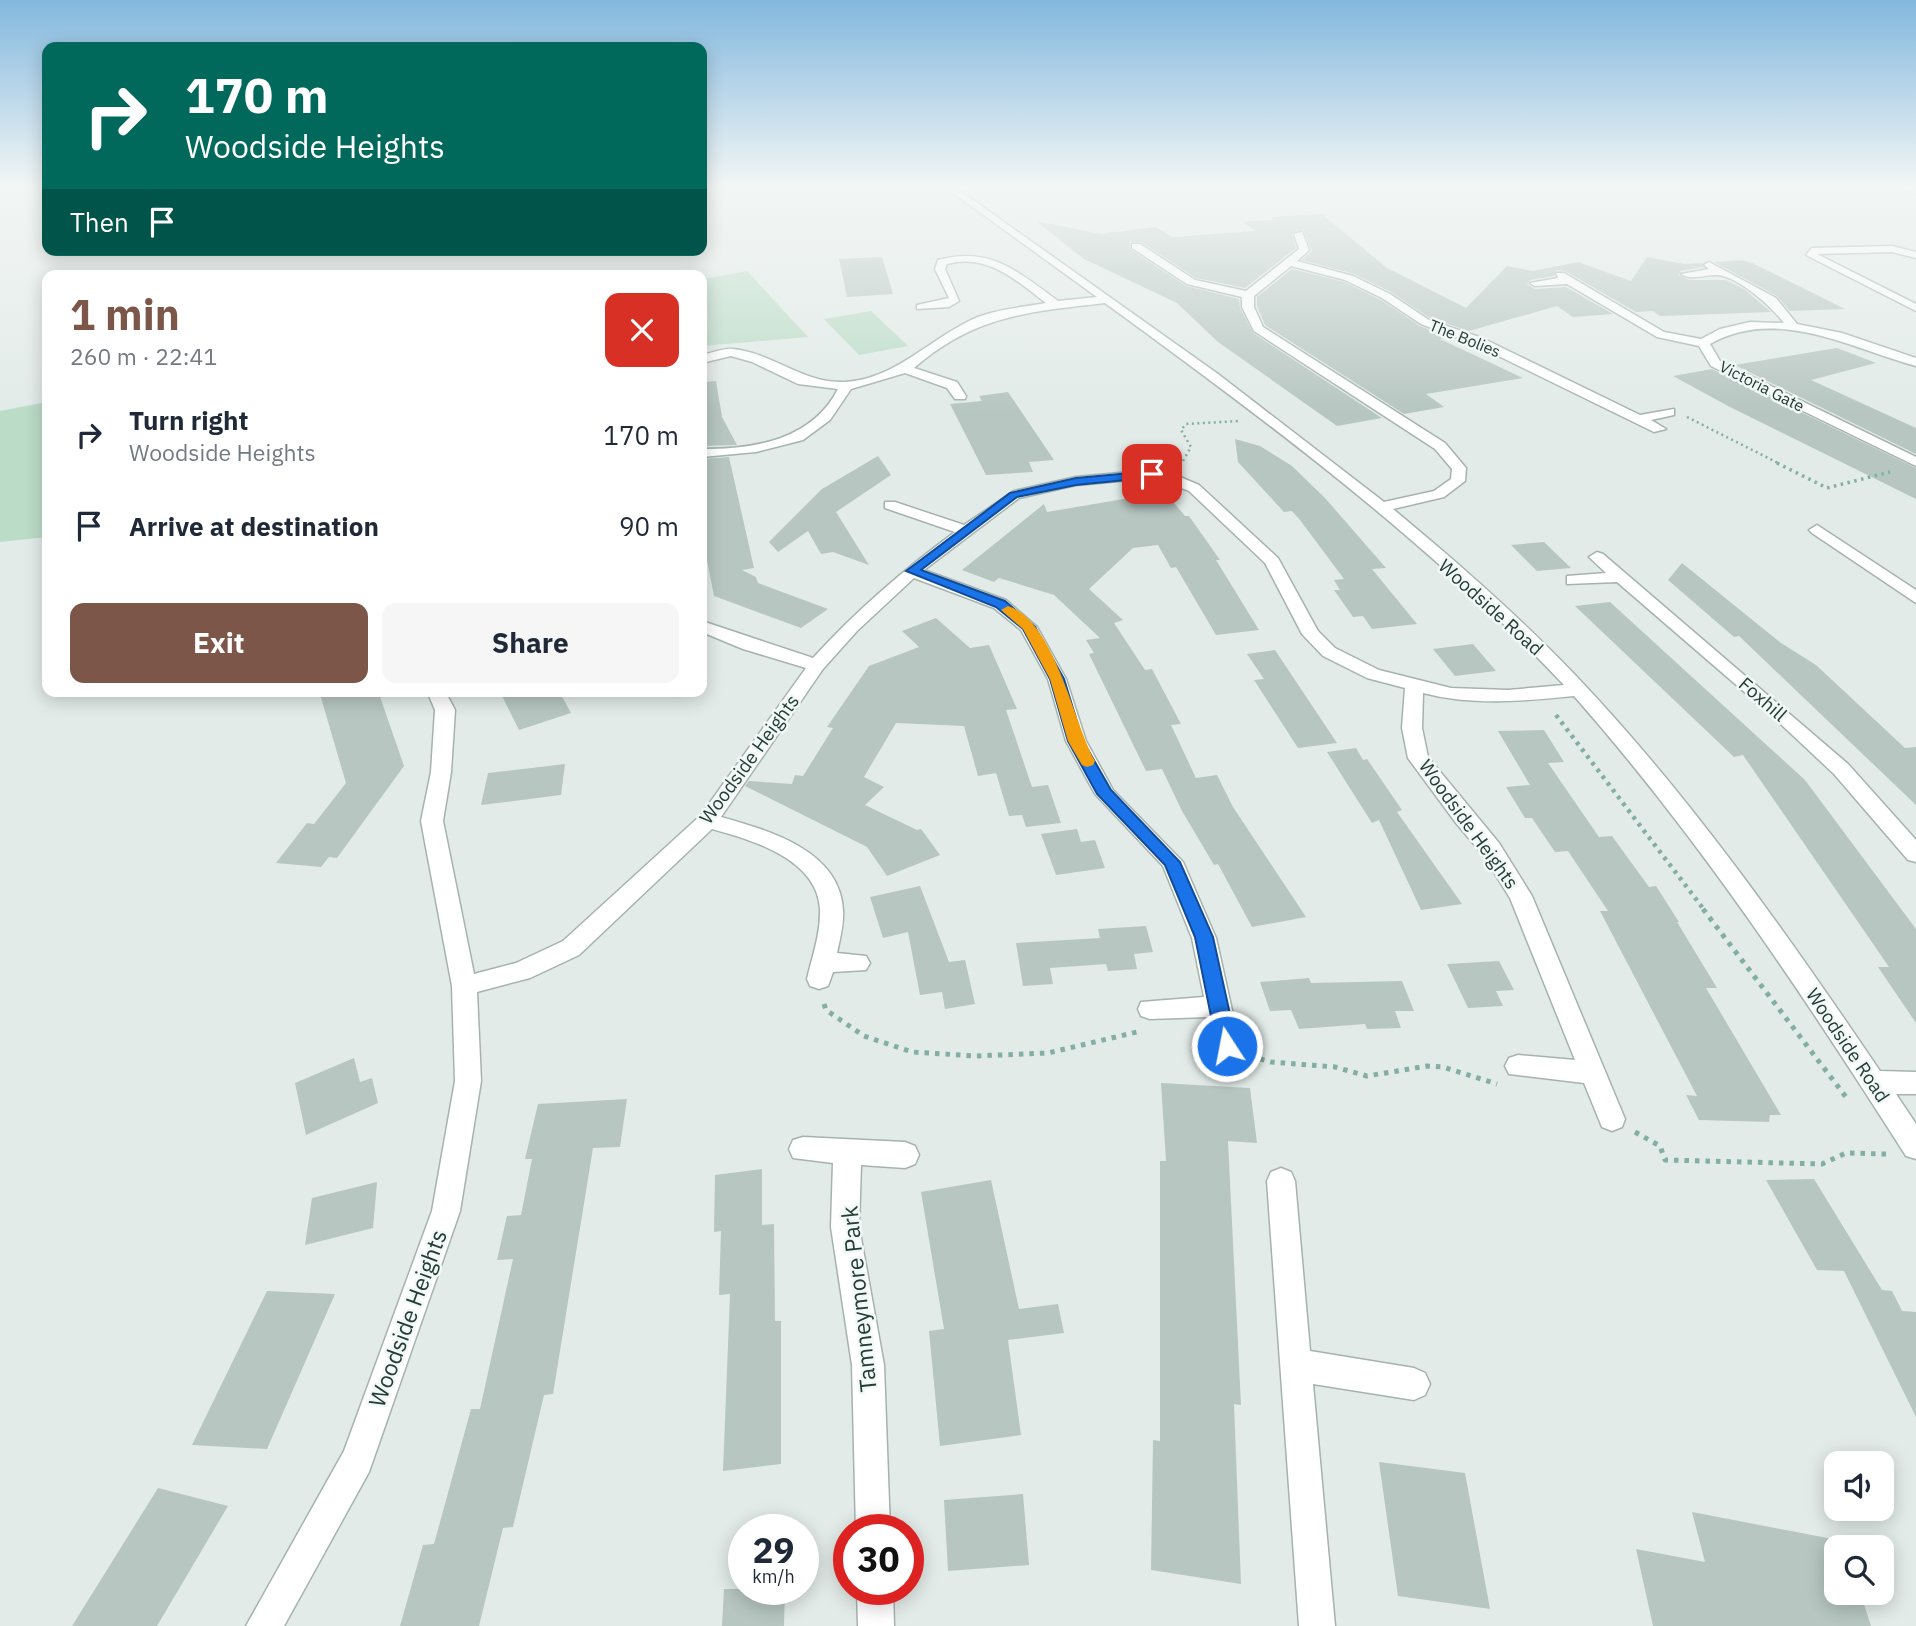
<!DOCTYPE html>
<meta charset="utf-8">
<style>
:root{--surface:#fff;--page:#f6f6f7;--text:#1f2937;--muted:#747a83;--accent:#7b5649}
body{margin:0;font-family:"IBM Plex Sans",sans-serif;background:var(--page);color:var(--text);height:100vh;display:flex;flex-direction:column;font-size:26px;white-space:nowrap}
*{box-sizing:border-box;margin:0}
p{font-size:23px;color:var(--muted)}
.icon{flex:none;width:38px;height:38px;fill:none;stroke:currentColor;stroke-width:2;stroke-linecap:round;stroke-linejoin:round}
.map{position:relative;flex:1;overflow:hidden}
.details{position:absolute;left:42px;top:270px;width:665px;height:427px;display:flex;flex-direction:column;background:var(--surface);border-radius:14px;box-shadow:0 4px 18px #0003}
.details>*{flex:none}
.hud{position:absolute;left:42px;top:42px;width:665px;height:214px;border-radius:14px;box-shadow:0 4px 18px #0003;background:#00695c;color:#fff;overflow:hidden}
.tools{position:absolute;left:1824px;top:1451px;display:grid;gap:14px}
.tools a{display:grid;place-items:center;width:70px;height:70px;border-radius:14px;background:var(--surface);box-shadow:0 4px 18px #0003;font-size:35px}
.speed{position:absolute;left:728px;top:1514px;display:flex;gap:14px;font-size:35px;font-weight:700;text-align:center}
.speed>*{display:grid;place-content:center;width:91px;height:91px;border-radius:50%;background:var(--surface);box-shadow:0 4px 18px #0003;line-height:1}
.speed small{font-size:18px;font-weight:400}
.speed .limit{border:10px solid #d22;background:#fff;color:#111}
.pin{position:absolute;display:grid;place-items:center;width:60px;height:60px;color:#fff;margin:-30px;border-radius:14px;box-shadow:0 4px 10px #0006}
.me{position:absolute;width:77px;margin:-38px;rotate:349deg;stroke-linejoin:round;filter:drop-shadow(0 0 5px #0008)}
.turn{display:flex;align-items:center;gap:24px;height:147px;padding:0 28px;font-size:32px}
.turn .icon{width:91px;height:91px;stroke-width:2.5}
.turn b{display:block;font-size:49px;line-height:60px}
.then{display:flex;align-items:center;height:66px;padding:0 28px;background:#0003;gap:14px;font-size:26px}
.round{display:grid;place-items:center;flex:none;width:74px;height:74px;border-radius:14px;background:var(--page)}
.head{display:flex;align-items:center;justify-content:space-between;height:119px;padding:0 28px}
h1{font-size:42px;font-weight:700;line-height:52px;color:var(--accent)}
.action{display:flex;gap:14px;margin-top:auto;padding:14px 28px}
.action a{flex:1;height:80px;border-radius:14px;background:var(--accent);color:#fff;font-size:28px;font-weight:700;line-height:80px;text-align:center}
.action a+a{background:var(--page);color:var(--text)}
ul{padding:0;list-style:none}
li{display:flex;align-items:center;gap:21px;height:91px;padding:0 28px}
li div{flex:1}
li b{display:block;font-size:26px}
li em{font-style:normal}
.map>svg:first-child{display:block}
.green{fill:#bbdcc7}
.building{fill:#b7c6c1}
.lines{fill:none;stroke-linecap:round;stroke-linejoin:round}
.minor-casing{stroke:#a5b3af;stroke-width:3}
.path-far4{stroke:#83aea4;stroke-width:2;stroke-dasharray:2 2.5;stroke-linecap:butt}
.path-far3{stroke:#83aea4;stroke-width:2.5;stroke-dasharray:2 3.5;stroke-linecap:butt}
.path-far2{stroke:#83aea4;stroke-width:3.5;stroke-dasharray:2.5 4.5;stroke-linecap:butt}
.path-far1{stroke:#83aea4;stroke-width:4.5;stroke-dasharray:3.5 5;stroke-linecap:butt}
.path{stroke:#83aea4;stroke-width:5;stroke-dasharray:4.5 6;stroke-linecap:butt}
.minor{fill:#fff;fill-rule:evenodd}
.route{fill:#1a73e8;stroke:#114b97;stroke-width:2}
.slow{fill:#f59e0b}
.labels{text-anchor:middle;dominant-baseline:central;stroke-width:5;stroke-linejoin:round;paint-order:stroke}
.far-street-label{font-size:16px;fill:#233c37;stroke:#f2f8f6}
.street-label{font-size:19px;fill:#233c37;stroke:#f2f8f6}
.near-street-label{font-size:23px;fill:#233c37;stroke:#f2f8f6}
</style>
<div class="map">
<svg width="1916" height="1626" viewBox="0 0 1916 1626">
<rect width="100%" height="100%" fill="#e2ebe8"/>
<!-- green -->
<path class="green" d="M 747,271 L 808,337 L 702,346 L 702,279 Z
M 871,311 L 908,346 L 859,355 L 824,319 Z
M 47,402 L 47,537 L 0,542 L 0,411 Z"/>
<!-- building -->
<path class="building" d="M 1322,214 L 1387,268 L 1466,308 L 1507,266 L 1533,271 L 1578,262 L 1631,281 L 1647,257 L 1685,264 L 1703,263 L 1703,267 L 1681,271 L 1678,275 L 1689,280 L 1726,280 L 1744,289 L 1771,312 L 1660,316 L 1653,311 L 1636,312 L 1565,271 L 1556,270 L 1554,276 L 1530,280 L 1527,284 L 1535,289 L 1566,287 L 1613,314 L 1573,317 L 1557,306 L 1469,331 L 1430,318 L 1391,292 L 1354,274 L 1302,260 L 1312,251 L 1303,230 L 1292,233 L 1296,248 L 1245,288 L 1196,278 L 1141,242 L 1130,242 L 1131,250 L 1186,286 L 1239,299 L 1240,308 L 1253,333 L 1382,418 L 1337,426 L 1218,342 L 1177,303 L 1084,259 L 1036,221 L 1101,234 L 1155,227 L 1173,237 L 1255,231 L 1243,222 L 1273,220 L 1271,217 Z
M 882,257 L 893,294 L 847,297 L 839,259 Z
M 1742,260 L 1752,263 L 1845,309 L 1790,311 L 1777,296 L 1714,262 Z
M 1292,269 L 1344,282 L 1381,300 L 1420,326 L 1448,337 L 1440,339 L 1523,378 L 1426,394 L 1444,407 L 1404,414 L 1265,325 L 1257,306 L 1257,297 Z
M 1837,348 L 1876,363 L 1811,380 L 1916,428 L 1916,454 L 1735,365 Z
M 1712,369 L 1916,468 L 1916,499 L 1728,406 L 1673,376 Z
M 716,381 L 722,417 L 737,445 L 702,446 L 702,382 Z
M 1008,392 L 1054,460 L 1029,462 L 1033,472 L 986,475 L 950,404 L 982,401 L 979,396 Z
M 1235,439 L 1260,446 L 1292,466 L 1325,498 L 1386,568 L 1372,569 L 1417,624 L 1372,629 L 1363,616 L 1353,617 L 1334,590 L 1340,590 L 1334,580 L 1344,579 L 1300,520 L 1292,511 L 1284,512 L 1238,462 Z
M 878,456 L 891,475 L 836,512 L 869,565 L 833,552 L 821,554 L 808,531 L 778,552 L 769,542 L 822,489 Z
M 729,457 L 754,568 L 742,570 L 756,577 L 758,583 L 828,609 L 801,628 L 714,596 L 705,550 L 702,551 L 702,459 Z
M 1165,492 L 1185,516 L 1189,516 L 1220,560 L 1216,560 L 1259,630 L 1216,635 L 1176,567 L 1171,568 L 1158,545 L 1133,548 L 1089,589 L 1123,620 L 1114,623 L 1145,670 L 1152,669 L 1181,724 L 1171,725 L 1196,778 L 1217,775 L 1233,807 L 1306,917 L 1252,927 L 1218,864 L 1214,865 L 1182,811 L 1162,769 L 1146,771 L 1089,654 L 1094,653 L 1086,640 L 1100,638 L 1054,595 L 999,578 L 994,582 L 962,570 L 1044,504 L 1047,512 Z
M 1544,542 L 1571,568 L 1537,571 L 1511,545 Z
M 1682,563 L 1781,643 L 1816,665 L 1905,748 L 1916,747 L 1916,805 L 1739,636 L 1734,637 L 1668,580 Z
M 1610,602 L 1805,780 L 1916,929 L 1916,1023 L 1878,967 L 1889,967 L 1743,755 L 1734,757 L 1575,606 Z
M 936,618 L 970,648 L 989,645 L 1017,709 L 1006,710 L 1032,787 L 1048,785 L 1061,823 L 1026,827 L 1022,815 L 1009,816 L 996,773 L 978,776 L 964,726 L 896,723 L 864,777 L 884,787 L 865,805 L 917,830 L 921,829 L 940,855 L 887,876 L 867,847 L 745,786 L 749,781 L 792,784 L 795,775 L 803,776 L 833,728 L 827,727 L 869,666 L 919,647 L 902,631 Z
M 1473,644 L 1496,671 L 1455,676 L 1433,649 Z
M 1275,650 L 1337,743 L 1298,748 L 1254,680 L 1264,679 L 1247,654 Z
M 319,691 L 378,691 L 404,766 L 337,858 L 329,857 L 321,867 L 276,863 L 307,823 L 314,824 L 346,783 Z
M 518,691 L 559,691 L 571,713 L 519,730 L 502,696 Z
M 1544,730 L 1564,762 L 1548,763 L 1599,837 L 1612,836 L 1649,887 L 1656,886 L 1679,922 L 1677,922 L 1717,988 L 1706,988 L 1781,1115 L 1770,1115 L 1769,1122 L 1699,1120 L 1686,1095 L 1697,1096 L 1600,911 L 1608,911 L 1568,851 L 1555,852 L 1532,818 L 1525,818 L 1506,787 L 1530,785 L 1498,731 Z
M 1356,748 L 1363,760 L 1367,759 L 1402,810 L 1397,812 L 1462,904 L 1421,910 L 1379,820 L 1372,823 L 1327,752 Z
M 565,764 L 561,795 L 481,805 L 488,773 Z
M 1077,829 L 1081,842 L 1095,840 L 1105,868 L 1056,875 L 1041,834 Z
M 920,886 L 949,962 L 965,960 L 975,1004 L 945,1009 L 942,992 L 920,995 L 908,932 L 883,938 L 870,897 Z
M 1146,926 L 1153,952 L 1134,954 L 1137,969 L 1108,971 L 1106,964 L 1050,968 L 1053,984 L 1023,986 L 1016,943 L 1100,938 L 1098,929 Z
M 1499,961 L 1514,990 L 1496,991 L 1503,1006 L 1468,1008 L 1447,964 Z
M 1309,978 L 1311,983 L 1402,981 L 1414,1011 L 1395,1011 L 1401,1028 L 1367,1029 L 1365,1024 L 1299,1029 L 1291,1010 L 1270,1011 L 1260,982 Z
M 354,1058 L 360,1082 L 372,1078 L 378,1103 L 306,1135 L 295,1083 Z
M 1161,1083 L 1250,1088 L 1257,1143 L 1228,1141 L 1241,1405 L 1234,1404 L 1241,1584 L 1151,1570 L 1153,1440 L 1160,1441 L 1160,1161 L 1166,1161 Z
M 627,1099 L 620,1147 L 593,1148 L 553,1394 L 544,1395 L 513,1527 L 503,1528 L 479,1626 L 400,1626 L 423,1545 L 434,1544 L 471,1409 L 480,1409 L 513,1259 L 497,1260 L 507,1216 L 521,1215 L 532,1159 L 525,1159 L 538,1104 Z
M 762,1169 L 762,1225 L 774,1224 L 775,1321 L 781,1321 L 781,1464 L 723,1471 L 730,1294 L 719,1295 L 721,1231 L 714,1232 L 715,1175 Z
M 1814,1179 L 1882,1290 L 1892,1291 L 1902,1311 L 1916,1312 L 1916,1417 L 1844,1271 L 1817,1270 L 1766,1180 Z
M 991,1180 L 1019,1309 L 1058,1304 L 1064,1333 L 1008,1340 L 1021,1435 L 940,1446 L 929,1331 L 944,1329 L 921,1192 Z
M 377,1182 L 373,1228 L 305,1245 L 312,1198 Z
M 267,1291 L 335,1294 L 267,1449 L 192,1445 Z
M 1379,1462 L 1465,1473 L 1490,1609 L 1398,1596 Z
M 158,1488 L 228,1506 L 157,1626 L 72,1626 Z
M 1023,1494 L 1029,1565 L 948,1571 L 944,1500 Z
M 1692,1512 L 1843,1541 L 1845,1547 L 1836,1547 L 1836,1592 L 1860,1592 L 1871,1626 L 1653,1626 L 1636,1549 L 1705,1562 Z
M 724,1589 L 785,1589 L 784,1626 L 722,1626 Z"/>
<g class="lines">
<!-- minor casing -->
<g class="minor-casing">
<path id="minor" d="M 942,185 L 952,185 L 1218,374 L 1384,502 L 1434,491 L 1451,479 L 1452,469 L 1435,449 L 1254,331 L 1242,307 L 1242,297 L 1187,284 L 1132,248 L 1132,244 L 1140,244 L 1195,280 L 1246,291 L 1299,249 L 1294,234 L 1302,232 L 1309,250 L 1297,261 L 1353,276 L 1390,294 L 1429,320 L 1482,338 L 1640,415 L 1674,409 L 1674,415 L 1651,420 L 1666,429 L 1654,432 L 1474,344 L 1421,324 L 1382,298 L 1345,280 L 1291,266 L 1254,296 L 1254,307 L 1263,327 L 1445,443 L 1466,468 L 1465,481 L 1444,497 L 1393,509 C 1457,562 1520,617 1577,677 C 1691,797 1787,934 1880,1071 L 1916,1072 L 1916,1094 L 1896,1094 L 1916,1124 L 1916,1159 L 1906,1156 C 1804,996 1700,839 1574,696 C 1523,701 1473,706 1423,693 L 1422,728 L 1428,757 L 1499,843 L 1532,896 L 1625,1119 L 1622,1127 L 1612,1131 L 1602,1127 L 1584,1083 L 1509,1074 L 1505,1066 L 1509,1058 L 1518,1055 L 1575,1060 L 1510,898 L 1483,855 L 1456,823 L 1408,758 L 1402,728 L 1405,688 L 1367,678 L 1323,656 L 1302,634 L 1265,563 L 1189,491 L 1164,481 L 1152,478 L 1076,485 L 1019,498 L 924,570 L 1006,600 L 1037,627 L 1066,679 L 1086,741 L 1113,790 L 1183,862 L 1216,938 L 1240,1046 L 1236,1054 L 1227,1057 L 1218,1054 L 1208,1017 L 1150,1019 L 1141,1016 L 1138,1009 L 1141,1002 L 1204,997 L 1192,938 L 1163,866 L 1095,794 L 1066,741 L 1048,679 L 1021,630 L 994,608 L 914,578 L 857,631 L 823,669 L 721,817 C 767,830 840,850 843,910 C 844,924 840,939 837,953 L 866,956 L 870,963 L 866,970 L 833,972 L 828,986 L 819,989 L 810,986 L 807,979 C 812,957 821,933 820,909 C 817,858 751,840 712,829 L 579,955 L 530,978 L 477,992 L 481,1081 L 460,1211 L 369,1472 L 284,1626 L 246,1626 L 344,1451 L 432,1211 L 455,1081 L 452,986 L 421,821 L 431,772 L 435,710 L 427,691 L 445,691 L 455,710 L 451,772 L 443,821 L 474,974 L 516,963 L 563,941 L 701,815 L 806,668 L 743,649 L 702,632 L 702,621 L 813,658 C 856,611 903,570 955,532 L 885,508 L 885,502 L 895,502 L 964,525 L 1014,491 L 1076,477 L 1152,470 L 1173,474 L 1199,485 L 1278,558 L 1318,631 L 1335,648 L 1379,670 L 1451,688 L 1508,690 L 1564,685 C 1426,539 1267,421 1105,303 C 1028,312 975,315 914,368 L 957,382 L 966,396 L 965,399 L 955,399 L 947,388 L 905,373 L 851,389 L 830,420 L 803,440 L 756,452 L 702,457 L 702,449 C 755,449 812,440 838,389 L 798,384 L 752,362 L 731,356 L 702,363 L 702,355 C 711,353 724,348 733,349 C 773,353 803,384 845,382 C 897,379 932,336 978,317 C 998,309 1024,307 1046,303 C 1016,280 987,253 947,264 L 945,269 L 959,301 L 949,307 L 917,309 L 917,305 L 949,298 L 935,269 L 938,260 C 991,246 1018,272 1058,301 L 1097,297 Z
M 1892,246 L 1916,252 L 1916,258 L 1892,252 L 1817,254 L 1916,304 L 1916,311 L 1806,255 L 1812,248 Z
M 1709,262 L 1776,298 L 1797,324 L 1842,333 L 1916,358 L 1916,366 C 1850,348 1777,306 1710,344 L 1720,361 L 1916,457 L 1916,466 L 1711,366 L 1699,346 L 1657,337 L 1567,284 L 1535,286 L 1530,283 L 1558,278 L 1556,273 L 1564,273 L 1664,332 L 1701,339 L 1720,329 L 1750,322 L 1784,323 C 1771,306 1740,278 1718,275 C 1706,274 1691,281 1681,274 L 1709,269 L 1704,265 Z
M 1817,525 L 1916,590 L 1916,603 L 1812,533 L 1809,530 Z
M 1597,552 L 1603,554 L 1848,764 L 1916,840 L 1916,862 L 1908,860 L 1834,774 L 1770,714 L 1617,582 L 1567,584 L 1567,576 L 1606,573 L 1589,557 Z
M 803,1137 L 905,1142 L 915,1146 L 919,1155 L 915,1164 L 905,1168 L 861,1165 L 859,1227 L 884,1365 L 890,1530 L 856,1530 L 852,1365 L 831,1227 L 833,1163 L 793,1158 L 789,1149 L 793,1140 Z
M 1281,1168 L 1291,1172 L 1295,1181 L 1310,1351 L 1414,1368 L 1425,1373 L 1430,1384 L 1425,1395 L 1414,1400 L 1313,1384 L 1335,1626 L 1299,1626 L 1267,1181 L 1271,1172 Z
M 857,1589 L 893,1589 L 894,1626 L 858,1626 Z"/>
</g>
<!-- path-far4 -->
<path class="path-far4" d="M 1893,185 L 1916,195"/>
<!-- path-far3 -->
<path class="path-far3" d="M 1687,417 L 1780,464
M 1183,461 L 1191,447 L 1181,430 L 1186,424 L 1238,421"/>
<!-- path-far2 -->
<path class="path-far2" d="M 1777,463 L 1827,488 L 1890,472"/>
<!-- path-far1 -->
<path class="path-far1" d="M 1556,715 L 1705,911"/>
<!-- path -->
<path class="path" d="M 1703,909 L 1849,1101
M 824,1004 L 826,1010 L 864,1036 L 912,1052 L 976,1056 L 1048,1053 L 1137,1032
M 1250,1056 L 1271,1062 L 1335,1067 L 1367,1076 L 1427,1066 L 1443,1067 L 1497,1084
M 1635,1132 L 1660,1146 L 1665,1160 L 1822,1164 L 1846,1153 L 1886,1154"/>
<!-- minor -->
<use href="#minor" class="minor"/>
</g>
<!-- sky -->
<linearGradient id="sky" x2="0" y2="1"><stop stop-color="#83b8de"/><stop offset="0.45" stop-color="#f2f6f5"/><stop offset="1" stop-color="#f2f6f5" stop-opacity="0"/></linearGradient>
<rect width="1916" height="413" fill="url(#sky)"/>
<!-- route -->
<path class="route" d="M 1152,471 L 1157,474 L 1156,477 L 1076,485 L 1017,497 L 921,570 L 1005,601 L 1035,627 L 1064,679 L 1083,741 L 1111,790 L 1180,862 L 1213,937 L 1237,1046 L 1234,1052 L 1220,1052 L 1217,1046 L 1195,937 L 1165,865 L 1097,794 L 1068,741 L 1050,679 L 1023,629 L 996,607 L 906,571 L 1010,493 L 1076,478 Z"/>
<!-- slow -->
<path class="slow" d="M 1008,606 C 1055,621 1073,722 1095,761 L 1093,765 L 1087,767 L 1082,765 L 1068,741 L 1050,679 L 1023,629 L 1001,610 Z"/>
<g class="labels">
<!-- far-street labels -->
<g class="far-street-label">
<text transform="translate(1465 338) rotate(22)">The Bolies</text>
<text transform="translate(1762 386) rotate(27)">Victoria Gate</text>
</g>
<!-- street labels -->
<g class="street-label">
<text transform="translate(1491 607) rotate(42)">Woodside Road</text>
<text transform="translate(1763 699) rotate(41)">Foxhill</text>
<text transform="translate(749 759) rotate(-54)">Woodside Heights</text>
<text transform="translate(1469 824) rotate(54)">Woodside Heights</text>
<text transform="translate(1848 1045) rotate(56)">Woodside Road</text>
</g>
<!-- near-street labels -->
<g class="near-street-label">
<text transform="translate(858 1299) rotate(-96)">Tamneymore Park</text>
<text transform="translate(407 1318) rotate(-70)">Woodside Heights</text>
</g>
</g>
</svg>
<div class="tools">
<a><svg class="icon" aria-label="sound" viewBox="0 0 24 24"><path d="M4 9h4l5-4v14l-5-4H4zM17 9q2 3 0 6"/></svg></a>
<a><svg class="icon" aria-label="search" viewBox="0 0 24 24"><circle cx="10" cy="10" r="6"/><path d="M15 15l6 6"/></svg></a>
</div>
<div class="speed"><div>29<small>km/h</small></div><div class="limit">30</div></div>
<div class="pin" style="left:1152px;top:474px;background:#d93025"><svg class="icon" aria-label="arrive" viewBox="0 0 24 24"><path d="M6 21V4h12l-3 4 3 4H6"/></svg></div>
<svg class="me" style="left:1227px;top:1046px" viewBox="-20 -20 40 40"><circle r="17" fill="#1a73e8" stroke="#fff" stroke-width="3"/><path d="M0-11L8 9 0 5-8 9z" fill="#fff"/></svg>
<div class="hud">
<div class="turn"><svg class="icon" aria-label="right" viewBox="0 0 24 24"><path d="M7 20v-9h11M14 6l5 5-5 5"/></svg><div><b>170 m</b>Woodside Heights</div></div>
<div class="then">Then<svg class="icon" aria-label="arrive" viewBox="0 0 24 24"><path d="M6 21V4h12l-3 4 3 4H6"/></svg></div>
</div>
<section class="details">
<div class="head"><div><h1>1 min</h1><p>260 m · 22:41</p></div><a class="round" style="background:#d93025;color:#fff"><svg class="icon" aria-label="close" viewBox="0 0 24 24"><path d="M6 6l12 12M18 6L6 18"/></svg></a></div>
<ul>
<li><svg class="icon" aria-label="right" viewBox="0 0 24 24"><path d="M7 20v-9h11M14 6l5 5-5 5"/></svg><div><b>Turn right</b><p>Woodside Heights</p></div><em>170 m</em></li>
<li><svg class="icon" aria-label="arrive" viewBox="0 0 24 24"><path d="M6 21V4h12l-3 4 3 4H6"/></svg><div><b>Arrive at destination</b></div><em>90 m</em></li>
</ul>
<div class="action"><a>Exit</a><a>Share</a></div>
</section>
</div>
